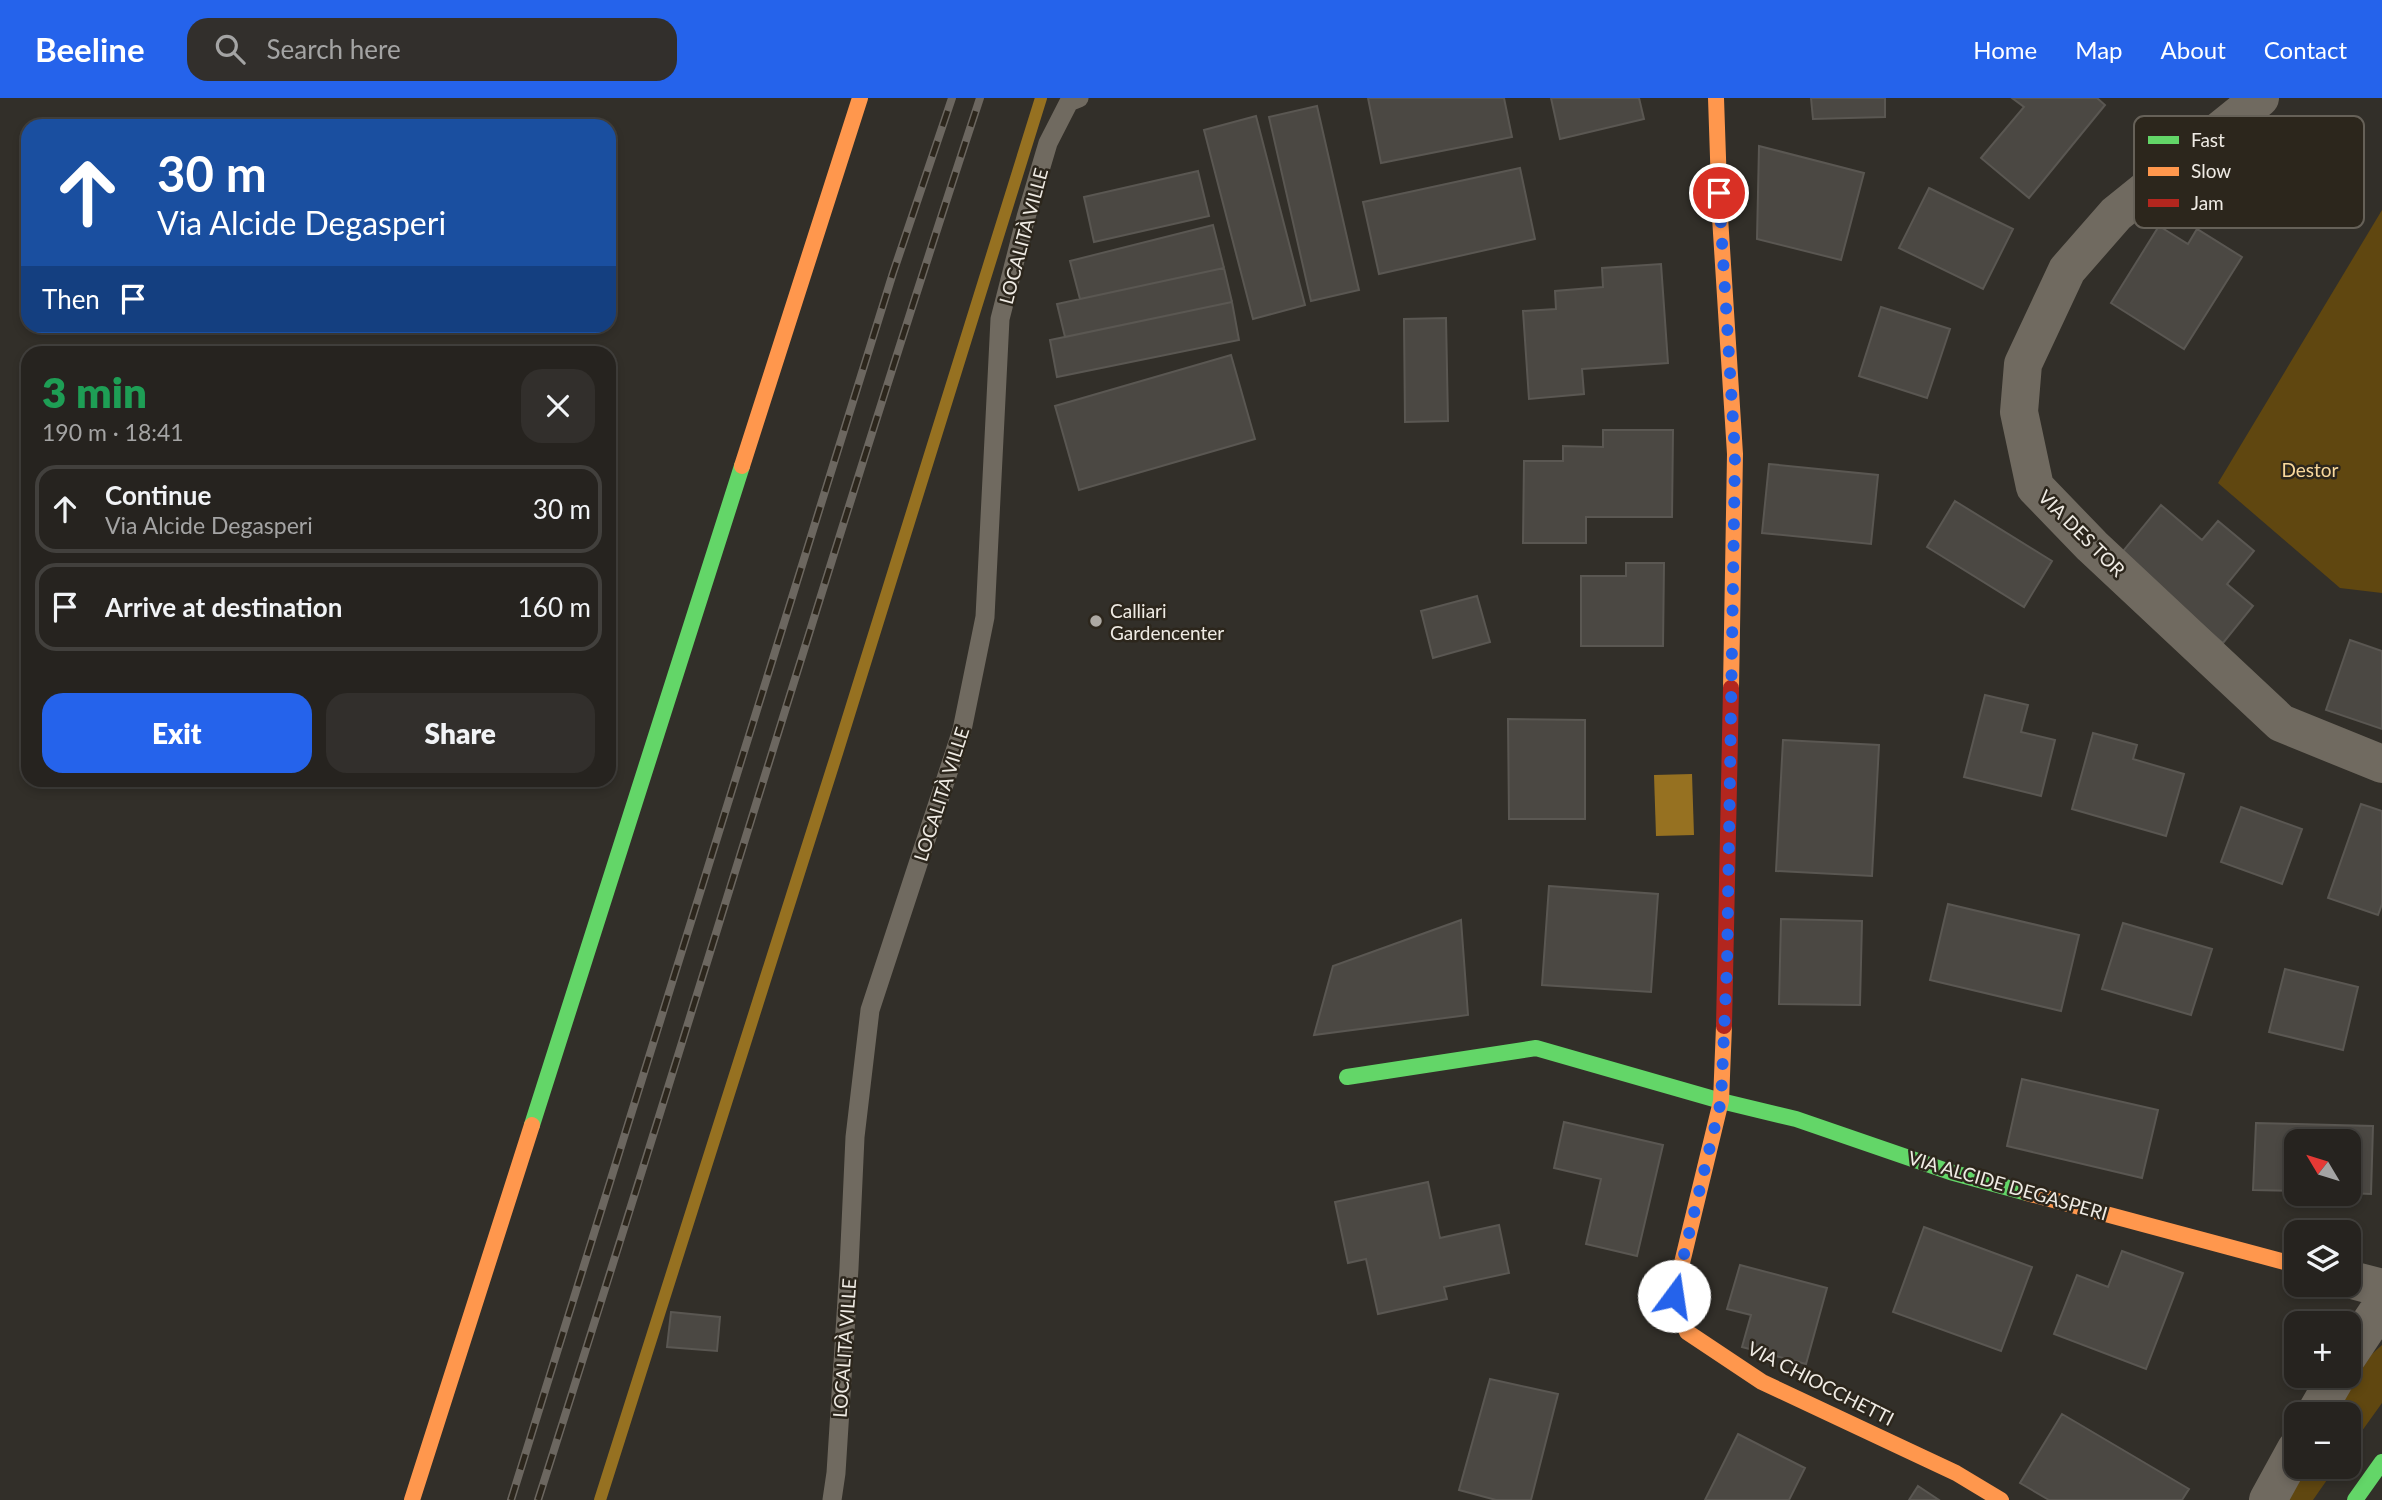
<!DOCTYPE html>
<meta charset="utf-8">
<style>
:root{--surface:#26231f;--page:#322f2c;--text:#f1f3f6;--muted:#a4a4a4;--line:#42403d;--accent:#2563eb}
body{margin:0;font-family:Lato,sans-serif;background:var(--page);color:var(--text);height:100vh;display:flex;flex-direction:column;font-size:26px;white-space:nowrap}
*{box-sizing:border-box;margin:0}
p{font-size:23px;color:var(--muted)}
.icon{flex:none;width:38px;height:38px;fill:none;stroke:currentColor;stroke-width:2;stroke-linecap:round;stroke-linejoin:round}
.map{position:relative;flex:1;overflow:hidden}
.panel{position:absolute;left:21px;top:248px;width:595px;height:441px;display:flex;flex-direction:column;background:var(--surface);border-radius:21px;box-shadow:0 4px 10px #0003,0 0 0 2px var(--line)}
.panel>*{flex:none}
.banner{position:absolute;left:21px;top:21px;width:595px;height:214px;border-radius:21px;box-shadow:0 4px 10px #0003,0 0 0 2px var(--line);background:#1a4fa0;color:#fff;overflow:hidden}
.needle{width:46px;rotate:308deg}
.buttons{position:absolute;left:2284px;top:1031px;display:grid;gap:14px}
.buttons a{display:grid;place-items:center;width:77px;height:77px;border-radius:14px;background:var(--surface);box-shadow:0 4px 10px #0003,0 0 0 2px var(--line);font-size:35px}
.pin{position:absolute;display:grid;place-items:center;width:60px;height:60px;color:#fff;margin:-30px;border:4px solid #fff;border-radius:50%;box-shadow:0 2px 7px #0007}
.me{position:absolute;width:77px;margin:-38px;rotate:14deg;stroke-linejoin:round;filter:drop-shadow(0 0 5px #0008)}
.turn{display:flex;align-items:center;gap:24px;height:147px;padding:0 21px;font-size:32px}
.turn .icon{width:91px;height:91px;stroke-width:2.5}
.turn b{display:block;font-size:49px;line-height:60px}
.then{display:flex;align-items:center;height:66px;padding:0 21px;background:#0003;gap:14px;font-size:26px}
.round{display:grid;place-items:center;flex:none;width:74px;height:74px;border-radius:21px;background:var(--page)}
.overview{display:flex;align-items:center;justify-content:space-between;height:119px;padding:0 21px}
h1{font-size:42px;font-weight:800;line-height:52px;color:#1e9e55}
.primary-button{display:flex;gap:14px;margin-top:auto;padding:14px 21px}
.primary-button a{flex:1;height:80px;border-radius:21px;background:var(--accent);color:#fff;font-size:28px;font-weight:800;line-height:80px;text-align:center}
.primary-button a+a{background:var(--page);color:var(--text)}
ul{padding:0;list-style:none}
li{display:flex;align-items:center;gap:21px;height:88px;margin:0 14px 10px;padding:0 7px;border:4px solid var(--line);border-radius:21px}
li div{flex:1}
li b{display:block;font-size:26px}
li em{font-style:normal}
header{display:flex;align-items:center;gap:42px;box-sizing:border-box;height:98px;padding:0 35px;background:var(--accent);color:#fff}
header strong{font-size:33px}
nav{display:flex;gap:38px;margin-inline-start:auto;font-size:24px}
.search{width:490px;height:63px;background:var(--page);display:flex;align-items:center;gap:18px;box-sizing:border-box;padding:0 24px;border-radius:21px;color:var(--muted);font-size:26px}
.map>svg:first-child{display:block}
.green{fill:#604710}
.water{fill:#967121}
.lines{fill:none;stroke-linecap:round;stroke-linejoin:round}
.stream{stroke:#967121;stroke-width:12}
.building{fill:#4b4843;stroke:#5a5752;stroke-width:2}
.lane{stroke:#706a60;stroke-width:19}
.street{stroke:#706a60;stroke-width:38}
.fast{stroke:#63d668;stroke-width:16}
.slow{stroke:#ff974d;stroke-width:16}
.jam{stroke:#b3261e;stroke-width:16}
.rail-casing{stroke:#6c6760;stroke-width:8}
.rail{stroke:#2c261c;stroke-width:5;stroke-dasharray:16;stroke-linecap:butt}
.route{stroke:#2563eb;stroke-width:12;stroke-dasharray:0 21.6}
.poi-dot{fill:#ada9a3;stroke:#2c261c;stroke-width:2.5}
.labels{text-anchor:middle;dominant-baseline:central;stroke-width:5;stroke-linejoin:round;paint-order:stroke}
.street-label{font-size:19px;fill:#efebe4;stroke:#2c261c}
.park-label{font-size:19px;fill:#f9d89c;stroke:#2c261c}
.poi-label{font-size:19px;fill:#efebe4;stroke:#2c261c;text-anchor:start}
.key{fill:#2c261c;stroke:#666158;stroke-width:2}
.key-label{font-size:19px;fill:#efebe4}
</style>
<header>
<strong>Beeline</strong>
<div class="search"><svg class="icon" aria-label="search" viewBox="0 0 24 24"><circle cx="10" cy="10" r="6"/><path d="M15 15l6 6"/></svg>Search here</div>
<nav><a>Home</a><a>Map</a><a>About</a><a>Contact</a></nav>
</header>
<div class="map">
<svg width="2382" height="1402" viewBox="0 0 2382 1402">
<rect width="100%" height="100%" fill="#322f29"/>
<!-- green -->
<path class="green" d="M 2382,112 L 2382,495 L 2340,490 L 2218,385 Z
M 2382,1247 L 2382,1305 L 2349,1351 L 2348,1316 L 2331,1316 L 2364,1263 Z
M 2303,1369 L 2336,1369 L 2313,1402 L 2284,1402 Z"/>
<!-- water -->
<path class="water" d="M 1692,676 L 1694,737 L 1656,738 L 1654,677 Z"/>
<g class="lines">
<!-- stream -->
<path class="stream" d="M 600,1402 L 838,652 L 1041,0"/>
</g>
<!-- building -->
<path class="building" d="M 1368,0 L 1504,0 L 1512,39 L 1381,65 Z
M 1551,0 L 1639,0 L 1644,21 L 1560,41 Z
M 1811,0 L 1885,0 L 1885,19 L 1813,21 Z
M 2012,0 L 2097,0 L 2105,7 L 2029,100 L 1981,60 L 2024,9 Z
M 1317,8 L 1359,192 L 1311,203 L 1269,19 Z
M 1256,18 L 1305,207 L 1253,221 L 1204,32 Z
M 1759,48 L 1864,75 L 1841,162 L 1757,141 Z
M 1520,70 L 1535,141 L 1379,176 L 1363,104 Z
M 1198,73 L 1209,118 L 1094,144 L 1084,99 Z
M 1929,90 L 2013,131 L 1983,191 L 1899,150 Z
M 1213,127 L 1224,170 L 1080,201 L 1070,163 Z
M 2159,128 L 2188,146 L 2197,131 L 2242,159 L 2184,251 L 2111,205 Z
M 1661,166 L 1668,265 L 1582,271 L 1584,296 L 1529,301 L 1523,213 L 1556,211 L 1555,193 L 1603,189 L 1602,170 Z
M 1224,170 L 1232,204 L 1065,239 L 1057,206 Z
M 1232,204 L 1239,242 L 1057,279 L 1050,242 Z
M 1881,209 L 1950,231 L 1927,300 L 1859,278 Z
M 1446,220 L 1448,323 L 1405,324 L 1404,221 Z
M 1231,257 L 1255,341 L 1079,392 L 1055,308 Z
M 1603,332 L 1673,332 L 1672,419 L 1586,419 L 1586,445 L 1523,445 L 1524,363 L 1563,363 L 1563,348 L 1603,349 Z
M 1769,366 L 1878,377 L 1871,446 L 1762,435 Z
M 1955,403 L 2052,463 L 2024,509 L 1927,449 Z
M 2161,407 L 2202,442 L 2218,423 L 2254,453 L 2227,486 L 2253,508 L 2223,545 L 2119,458 Z
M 1626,465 L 1664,465 L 1663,548 L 1581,548 L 1581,478 L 1626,478 Z
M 1477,498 L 1490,544 L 1433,560 L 1421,513 Z
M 2350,542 L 2382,553 L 2382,631 L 2326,612 Z
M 1985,597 L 2028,607 L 2021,634 L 2055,642 L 2041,698 L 1964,679 Z
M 1508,621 L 1585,622 L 1585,721 L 1509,721 Z
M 2093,635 L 2137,647 L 2133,661 L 2184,676 L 2166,738 L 2072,711 Z
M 1783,642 L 1879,647 L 1872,778 L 1776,773 Z
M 2361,706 L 2382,713 L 2382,806 L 2378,817 L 2328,800 Z
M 2241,709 L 2302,731 L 2282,786 L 2221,764 Z
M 1549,788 L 1658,796 L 1651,894 L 1542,887 Z
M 1948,806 L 2079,837 L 2061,913 L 1930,882 Z
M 1781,821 L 1862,823 L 1860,907 L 1779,906 Z
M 1461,822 L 1468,917 L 1314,937 L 1333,868 Z
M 2123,825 L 2212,851 L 2191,917 L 2102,891 Z
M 2285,871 L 2358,889 L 2343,952 L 2269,934 Z
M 2022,981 L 2158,1012 L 2142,1080 L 2007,1048 Z
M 1564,1024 L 1663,1047 L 1637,1158 L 1586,1146 L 1601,1081 L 1554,1070 Z
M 2256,1025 L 2373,1028 L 2371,1096 L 2348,1095 L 2348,1043 L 2296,1043 L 2296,1093 L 2253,1092 Z
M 1428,1084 L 1440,1140 L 1499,1127 L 1509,1175 L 1444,1189 L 1447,1201 L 1378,1216 L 1366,1161 L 1348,1165 L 1335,1104 Z
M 1924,1129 L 2032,1169 L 2001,1253 L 1893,1214 Z
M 2122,1153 L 2183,1175 L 2146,1271 L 2054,1236 L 2077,1177 L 2108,1189 Z
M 1740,1167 L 1827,1190 L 1806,1266 L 1742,1249 L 1751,1217 L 1727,1211 Z
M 671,1214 L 720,1219 L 717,1253 L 667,1249 Z
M 1490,1281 L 1558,1296 L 1531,1402 L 1496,1402 L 1459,1392 Z
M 2062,1316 L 2189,1391 L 2182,1402 L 2049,1402 L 2020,1385 Z
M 1738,1336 L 1805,1370 L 1789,1402 L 1705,1402 Z
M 1918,1388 L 1939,1402 L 1909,1402 Z"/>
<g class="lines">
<!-- lane -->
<path class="lane" d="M 832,1402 L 836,1375 L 849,1170 L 855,1039 L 870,912 L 962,632 L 985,519 L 1000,221 L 1026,119 L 1048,45 L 1069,4 L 1079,0"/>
<!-- street -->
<path class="street" d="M 2260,0 L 2116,116 L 2067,172 L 2023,266 L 2019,314 L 2035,389 L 2092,448 L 2281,625 L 2382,666
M 2348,1181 L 2382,1190
M 2348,1258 L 2382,1207
M 2315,1316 L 2337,1278
M 2268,1402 L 2296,1351"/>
<!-- fast -->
<path class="fast" d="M 1347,979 L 1536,950 L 1721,1003 L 1796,1021 L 1950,1074 L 2027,1095
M 532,1027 L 742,368
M 2355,1402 L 2382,1364"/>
<!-- slow -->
<path class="slow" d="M 1716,0 L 1720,119 L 1735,356 L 1731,590
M 742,368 L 860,0
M 1724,928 L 1721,1003 L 1674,1198 L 1687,1234 L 1762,1284 L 1956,1375 L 2001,1402
M 2027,1095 L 2296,1167
M 412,1402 L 532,1027"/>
<!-- jam -->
<path class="jam" d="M 1724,928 L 1731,590"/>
<!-- rail casing -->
<g class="rail-casing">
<path id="rail" d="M 511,1402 L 893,175 L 952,0
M 538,1402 C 688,935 827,465 980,0"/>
</g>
<!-- rail -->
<use href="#rail" class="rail"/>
</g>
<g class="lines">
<!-- route -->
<path class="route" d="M 1674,1198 L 1721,1003 L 1727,867 L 1735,356 L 1719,95"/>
</g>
<!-- markers -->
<circle class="poi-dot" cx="1096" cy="523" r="7"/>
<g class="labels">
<!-- street labels -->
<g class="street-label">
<text transform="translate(1023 138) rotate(-75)">LOCALITÀ VILLE</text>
<text transform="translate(2082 435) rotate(45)">VIA DES TOR</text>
<text transform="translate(941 696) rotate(-72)">LOCALITÀ VILLE</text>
<text transform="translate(2008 1087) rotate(16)">VIA ALCIDE DEGASPERI</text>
<text transform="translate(844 1250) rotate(-86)">LOCALITÀ VILLE</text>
<text transform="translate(1821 1285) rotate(27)">VIA CHIOCCHETTI</text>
</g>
<!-- park labels -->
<g class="park-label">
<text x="2310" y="371">Destor</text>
</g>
<!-- poi labels -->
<g class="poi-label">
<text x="1110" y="512">Calliari<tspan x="1110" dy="22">Gardencenter</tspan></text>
</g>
</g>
<!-- legend -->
<rect x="2134" y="18" width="230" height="112" rx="10" class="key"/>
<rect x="2148" y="38" width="31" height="8" fill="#63d668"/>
<rect x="2148" y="69" width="31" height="9" fill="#ff974d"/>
<rect x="2148" y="101" width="31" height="8" fill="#b3261e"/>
<g class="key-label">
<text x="2191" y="49">Fast</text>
<text x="2191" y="80">Slow</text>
<text x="2191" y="112">Jam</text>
</g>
</svg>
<div class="buttons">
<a><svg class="needle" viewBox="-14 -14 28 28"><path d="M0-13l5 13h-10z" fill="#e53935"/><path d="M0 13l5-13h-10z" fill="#a4a4a4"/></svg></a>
<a><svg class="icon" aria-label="layers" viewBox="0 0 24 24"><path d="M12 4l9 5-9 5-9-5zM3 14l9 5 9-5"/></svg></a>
<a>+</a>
<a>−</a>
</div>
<div class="pin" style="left:1719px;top:95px;background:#d93025"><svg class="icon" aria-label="arrive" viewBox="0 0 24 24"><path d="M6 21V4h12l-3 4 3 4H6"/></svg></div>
<svg class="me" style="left:1674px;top:1198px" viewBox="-20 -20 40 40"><circle r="19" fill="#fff"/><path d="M0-13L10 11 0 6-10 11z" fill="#2563eb"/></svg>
<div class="banner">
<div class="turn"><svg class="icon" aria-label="ahead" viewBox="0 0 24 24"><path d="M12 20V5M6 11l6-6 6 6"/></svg><div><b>30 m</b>Via Alcide Degasperi</div></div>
<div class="then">Then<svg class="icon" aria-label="arrive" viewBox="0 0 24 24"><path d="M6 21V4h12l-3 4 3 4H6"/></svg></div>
</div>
<section class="panel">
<div class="overview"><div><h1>3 min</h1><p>190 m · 18:41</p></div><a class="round"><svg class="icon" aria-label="close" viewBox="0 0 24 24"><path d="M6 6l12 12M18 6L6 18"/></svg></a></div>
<ul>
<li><svg class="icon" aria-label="ahead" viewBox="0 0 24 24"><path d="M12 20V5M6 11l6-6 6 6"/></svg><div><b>Continue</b><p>Via Alcide Degasperi</p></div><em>30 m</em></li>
<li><svg class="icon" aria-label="arrive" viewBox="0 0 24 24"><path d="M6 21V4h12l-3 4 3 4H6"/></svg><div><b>Arrive at destination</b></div><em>160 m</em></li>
</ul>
<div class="primary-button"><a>Exit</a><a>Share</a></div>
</section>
</div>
